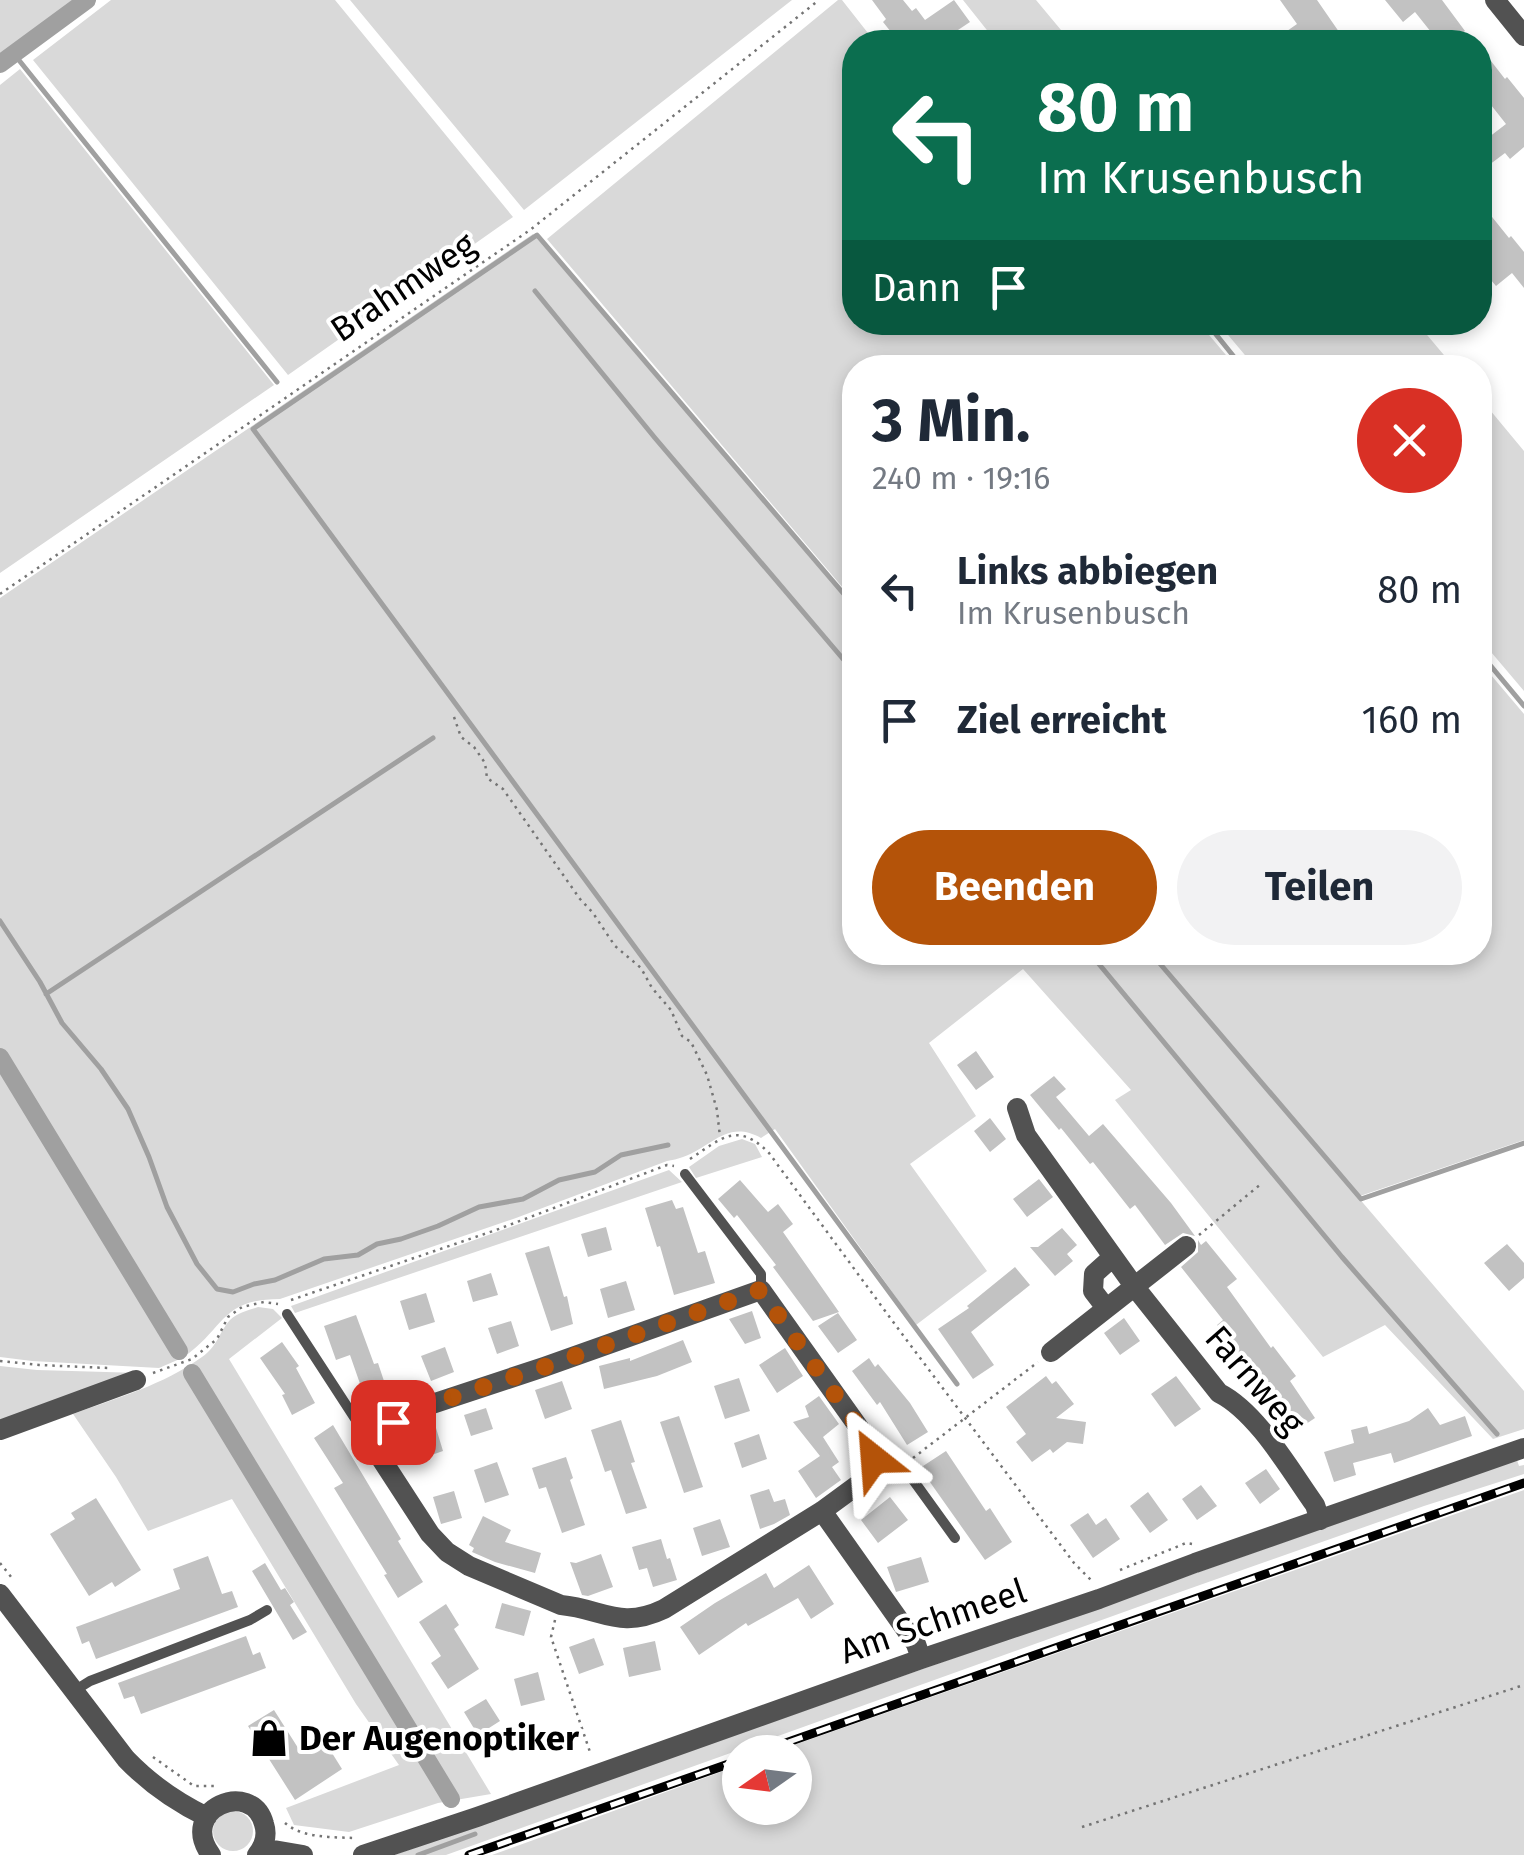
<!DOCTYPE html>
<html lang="de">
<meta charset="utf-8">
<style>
:root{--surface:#fff;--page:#f2f2f3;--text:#1f2937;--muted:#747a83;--accent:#b45309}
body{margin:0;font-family:"Fira Sans",sans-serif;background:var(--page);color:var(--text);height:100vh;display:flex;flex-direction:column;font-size:38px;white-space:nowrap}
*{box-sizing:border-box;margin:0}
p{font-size:32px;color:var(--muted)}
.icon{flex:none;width:55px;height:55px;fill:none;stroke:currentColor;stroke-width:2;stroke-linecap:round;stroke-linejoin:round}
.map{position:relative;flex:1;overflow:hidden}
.drawer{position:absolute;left:842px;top:355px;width:650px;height:610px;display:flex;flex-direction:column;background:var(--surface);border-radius:40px;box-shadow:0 5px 15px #0003}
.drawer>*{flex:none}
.guide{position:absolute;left:842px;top:30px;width:650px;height:305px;border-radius:40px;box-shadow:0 5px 15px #0003;background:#0b6e4f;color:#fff;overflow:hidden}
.needle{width:65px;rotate:256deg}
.controls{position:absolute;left:722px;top:1735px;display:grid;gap:20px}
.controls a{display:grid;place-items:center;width:90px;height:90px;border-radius:50%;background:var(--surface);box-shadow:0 5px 15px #0003;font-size:50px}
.pin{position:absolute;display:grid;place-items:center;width:85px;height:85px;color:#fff;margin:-42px;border-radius:20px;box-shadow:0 5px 15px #0006}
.me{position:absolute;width:110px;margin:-55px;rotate:332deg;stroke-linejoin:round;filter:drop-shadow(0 0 8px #0008)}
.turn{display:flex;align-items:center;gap:35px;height:210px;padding:0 30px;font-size:45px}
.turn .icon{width:130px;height:130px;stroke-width:2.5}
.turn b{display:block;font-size:70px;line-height:85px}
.then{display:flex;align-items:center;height:95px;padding:0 30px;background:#0003;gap:20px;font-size:38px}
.round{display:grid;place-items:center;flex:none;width:105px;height:105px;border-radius:52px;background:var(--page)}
.head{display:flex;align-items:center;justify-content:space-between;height:170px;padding:0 30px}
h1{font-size:60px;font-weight:700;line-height:75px}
.primary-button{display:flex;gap:20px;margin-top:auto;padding:20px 30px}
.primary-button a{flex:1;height:115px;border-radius:60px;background:var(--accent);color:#fff;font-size:40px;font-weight:700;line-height:115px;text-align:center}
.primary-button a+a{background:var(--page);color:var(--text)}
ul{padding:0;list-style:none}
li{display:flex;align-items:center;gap:30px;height:130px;padding:0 30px}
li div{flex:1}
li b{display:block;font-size:38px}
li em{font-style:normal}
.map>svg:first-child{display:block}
.green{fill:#d9d9d9}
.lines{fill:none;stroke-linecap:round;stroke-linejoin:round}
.stream{stroke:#a0a0a0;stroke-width:5}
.canal{stroke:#a0a0a0;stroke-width:18}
.building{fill:#c2c2c2}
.path{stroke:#747474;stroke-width:2.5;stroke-dasharray:2.5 5;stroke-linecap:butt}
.service{stroke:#525252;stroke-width:10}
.minor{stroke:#525252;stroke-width:20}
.rail-casing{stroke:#000;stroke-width:9}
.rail{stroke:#fff;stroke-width:5;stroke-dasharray:15;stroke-linecap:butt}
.route{stroke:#b45309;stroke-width:18;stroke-dasharray:0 32.4}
.labels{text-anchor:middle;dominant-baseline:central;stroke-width:8;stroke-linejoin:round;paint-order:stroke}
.street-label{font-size:35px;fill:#000;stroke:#fff}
.poi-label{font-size:35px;font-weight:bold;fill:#000;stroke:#fff;text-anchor:start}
</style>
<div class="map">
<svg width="1524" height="1855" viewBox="0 0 1524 1855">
<rect width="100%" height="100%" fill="#fff"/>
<!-- green -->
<path class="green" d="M 0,0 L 78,0 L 0,58 Z
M 111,0 L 335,0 L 513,217 L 288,375 L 33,60 Z
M 350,0 L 792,0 L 524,210 Z
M 838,0 L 842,0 L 875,42 L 855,42 L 855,63 L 842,74 L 855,90 L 855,322 L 1199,323 L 1236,367 L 855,368 L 855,602 L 547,239 Z
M 963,0 L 1036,0 L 1071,42 L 991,42 L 994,39 Z
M 20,69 L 274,385 L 0,573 L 0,85 Z
M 533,234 L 855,609 L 855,952 L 1149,953 L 1524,1391 L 1524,1429 L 1493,1439 L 1385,1325 L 1323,1357 L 1115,1100 L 1131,1090 L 1023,969 L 929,1043 L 976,1116 L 910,1164 L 987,1271 L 916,1325 L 775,1129 L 761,1138 C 727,1119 712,1147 683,1157 C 678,1159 672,1160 667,1161 L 516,1218 L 280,1299 C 221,1299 225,1328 184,1357 L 0,1053 L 0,598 Z
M 1218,323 L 1417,323 L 1454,367 L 1255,367 Z
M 1480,398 L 1524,451 L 1524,691 L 1480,639 Z
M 1480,662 L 1524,714 L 1524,1140 L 1360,1196 L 1153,953 L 1480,952 Z
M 0,1061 L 182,1358 L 159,1368 L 32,1361 L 0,1357 Z
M 742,1139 L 755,1144 L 762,1157 L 696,1178 L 689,1167 L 719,1146 Z
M 669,1170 L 682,1182 L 295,1313 L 291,1306 Z
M 258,1307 L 273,1309 L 282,1318 L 229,1359 L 491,1794 L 438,1803 L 349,1832 L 294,1825 L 286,1808 L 399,1765 L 356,1704 L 232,1499 L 148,1531 L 116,1477 L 73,1414 C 117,1398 163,1385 202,1357 C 218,1346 219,1332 230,1320 C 238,1312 249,1310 258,1307 Z
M 0,1366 L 37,1370 L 140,1373 L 0,1424 Z
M 1517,1460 L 1519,1466 L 1524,1465 L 1524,1474 L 1424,1506 L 1149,1603 L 446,1855 L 394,1855 Z
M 1524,1490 L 1524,1855 L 492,1855 L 740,1765 L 740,1808 L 795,1808 L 795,1752 L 774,1752 Z
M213 1831a20 20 0 1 1 40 0a20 20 0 1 1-40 0Z"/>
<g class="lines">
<!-- stream -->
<path class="stream" d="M 14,54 L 277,382
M 535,291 L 655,438 L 855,673
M 1206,322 L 1243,368
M 855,607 L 537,235 L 253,429 L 957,1384
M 1480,653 L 1524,706
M 0,921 L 40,982 L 62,1023 L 101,1069 L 128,1109 L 149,1157 L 167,1207 L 197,1264 L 217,1289 L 233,1292 L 254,1284 L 275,1280 L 324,1259 L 358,1255 L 377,1244 L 401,1239 L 438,1226 L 479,1207 L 523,1199 L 559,1180 L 595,1172 L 621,1155 L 668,1145
M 1089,952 L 1342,1257 L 1497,1434
M 1150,952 L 1361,1199 L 1524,1143
M 46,994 L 433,738
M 418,1855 L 475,1834"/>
<!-- canal -->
<path class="canal" d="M 0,64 L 87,0
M 0,1057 L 179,1351
M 192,1373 L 451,1799"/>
</g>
<!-- building -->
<path class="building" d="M 872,0 L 903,0 L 912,11 L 916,8 L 925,20 L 954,0 L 970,22 L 940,42 L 899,42 L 883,22 L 886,19 Z
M 1280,0 L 1317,0 L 1346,42 L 1295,42 L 1287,31 L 1297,24 Z
M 1385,0 L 1442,0 L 1465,31 L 1450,42 L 1434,42 L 1428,35 L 1431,32 L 1415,12 L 1403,22 Z
M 1480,47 L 1505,79 L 1507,77 L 1524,98 L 1524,147 L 1510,159 L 1505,153 L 1489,165 L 1480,153 L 1480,144 L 1506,124 L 1480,91 Z
M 1480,202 L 1509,238 L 1511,236 L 1524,252 L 1524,288 L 1512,273 L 1496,286 L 1480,267 Z
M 976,1051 L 994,1077 L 976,1090 L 957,1065 Z
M 1054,1076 L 1066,1089 L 1056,1097 L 1089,1136 L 1103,1124 L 1171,1203 L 1195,1236 L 1183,1233 L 1165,1245 L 1135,1205 L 1130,1209 L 1093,1162 L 1090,1164 L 1061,1128 L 1059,1130 L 1030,1095 Z
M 990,1118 L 1006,1139 L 990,1152 L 974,1131 Z
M 1039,1179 L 1053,1197 L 1027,1217 L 1013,1199 Z
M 740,1180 L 768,1212 L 778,1204 L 793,1224 L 783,1232 L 839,1312 L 813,1321 L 773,1267 L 776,1265 L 737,1215 L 734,1218 L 718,1199 Z
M 672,1200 L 676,1209 L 683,1207 L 698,1253 L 705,1251 L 715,1283 L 674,1295 L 660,1246 L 657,1247 L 645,1208 Z
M 606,1227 L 612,1250 L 588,1257 L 581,1234 Z
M 1062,1228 L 1077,1245 L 1067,1254 L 1073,1261 L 1055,1276 L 1030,1247 L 1038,1247 Z
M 1198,1240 L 1201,1245 L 1206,1241 L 1237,1279 L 1227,1287 L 1271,1348 L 1273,1346 L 1296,1376 L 1290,1381 L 1315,1418 L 1297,1430 L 1217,1325 L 1223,1320 L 1181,1267 L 1198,1252 Z
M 1507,1244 L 1524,1263 L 1524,1278 L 1509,1291 L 1484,1263 Z
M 549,1246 L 564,1297 L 567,1296 L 573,1324 L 551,1331 L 525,1253 Z
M 1015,1267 L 1030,1285 L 971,1332 L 994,1365 L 973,1379 L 938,1329 L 969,1308 L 967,1306 Z
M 491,1273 L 498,1295 L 473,1302 L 467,1281 Z
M 626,1281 L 635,1310 L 608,1318 L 600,1289 Z
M 426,1293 L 435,1322 L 409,1330 L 400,1301 Z
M 752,1311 L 761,1338 L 745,1344 L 729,1319 Z
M 838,1313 L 857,1340 L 838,1353 L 818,1326 Z
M 356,1315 L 374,1364 L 378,1363 L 388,1393 L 366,1401 L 350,1355 L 336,1360 L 324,1326 Z
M 1124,1318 L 1140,1341 L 1120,1355 L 1104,1333 Z
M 511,1321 L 519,1346 L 497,1354 L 488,1328 Z
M 683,1340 L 692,1362 L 657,1376 L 604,1389 L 599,1366 L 630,1358 L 630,1361 Z
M 282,1342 L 299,1366 L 296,1368 L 315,1403 L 292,1415 L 282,1395 L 285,1394 L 260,1358 Z
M 445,1347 L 454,1372 L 431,1381 L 421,1356 Z
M 785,1348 L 803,1376 L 777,1393 L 759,1365 Z
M 869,1358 L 875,1367 L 878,1364 L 910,1403 L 928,1432 L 907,1445 L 880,1402 L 877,1405 L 852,1371 Z
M 1046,1376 L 1052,1384 L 1056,1381 L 1074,1404 L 1056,1418 L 1086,1422 L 1083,1444 L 1067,1442 L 1053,1453 L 1050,1449 L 1032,1462 L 1016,1442 L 1026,1434 L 1006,1407 Z
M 1176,1376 L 1201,1409 L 1175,1427 L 1151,1394 Z
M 739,1378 L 750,1411 L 725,1419 L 714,1386 Z
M 562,1381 L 572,1409 L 545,1419 L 535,1390 Z
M 819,1396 L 839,1424 L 823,1437 L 839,1462 L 832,1467 L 841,1480 L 816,1498 L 798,1471 L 820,1456 L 793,1422 L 809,1417 L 805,1406 Z
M 486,1408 L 493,1429 L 471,1436 L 464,1415 Z
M 1428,1408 L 1440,1425 L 1465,1416 L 1472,1436 L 1394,1463 L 1391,1453 L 1353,1463 L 1356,1475 L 1334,1482 L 1324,1452 L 1354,1443 L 1351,1430 L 1367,1426 L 1369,1434 L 1409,1421 Z
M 679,1416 L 703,1487 L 684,1493 L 660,1422 Z
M 621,1420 L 635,1462 L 631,1463 L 647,1508 L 626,1514 L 611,1470 L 605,1472 L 591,1430 Z
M 333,1425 L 401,1539 L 398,1541 L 423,1582 L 398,1598 L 384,1575 L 387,1574 L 334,1488 L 343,1483 L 314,1438 Z
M 436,1428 L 443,1451 L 420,1459 L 412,1435 Z
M 759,1434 L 767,1459 L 742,1468 L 734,1443 Z
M 946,1451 L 986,1511 L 990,1508 L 1012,1542 L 985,1560 L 920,1468 Z
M 566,1457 L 573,1478 L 570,1480 L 585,1525 L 562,1533 L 546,1487 L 539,1489 L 532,1468 Z
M 497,1462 L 509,1495 L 485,1503 L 474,1470 Z
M 1266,1469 L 1280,1489 L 1260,1504 L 1245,1483 Z
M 1201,1485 L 1217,1506 L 1197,1520 L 1182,1499 Z
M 769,1489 L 774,1502 L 785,1499 L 790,1515 L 774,1524 L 760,1529 L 750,1495 Z
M 454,1491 L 462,1518 L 441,1524 L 433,1497 Z
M 1148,1492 L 1168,1520 L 1150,1533 L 1130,1506 Z
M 890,1497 L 908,1520 L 878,1543 L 861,1520 Z
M 96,1498 L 141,1570 L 115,1587 L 112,1582 L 89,1596 L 50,1534 L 75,1519 L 71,1513 Z
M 1088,1513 L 1096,1525 L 1106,1518 L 1120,1539 L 1093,1558 L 1070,1525 Z
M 483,1516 L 511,1530 L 505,1542 L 541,1553 L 535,1573 L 495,1562 L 472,1552 L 474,1548 L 469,1545 Z
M 720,1519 L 730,1547 L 702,1556 L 693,1528 Z
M 661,1539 L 667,1559 L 670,1558 L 677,1580 L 653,1587 L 647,1568 L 639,1570 L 632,1547 Z
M 601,1554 L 613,1587 L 588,1596 L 582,1595 L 570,1562 L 576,1563 Z
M 208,1556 L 222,1594 L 232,1591 L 238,1607 L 96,1659 L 89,1641 L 82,1644 L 76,1627 L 180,1589 L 173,1569 Z
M 921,1557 L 929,1582 L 896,1592 L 887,1567 Z
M 265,1563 L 281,1590 L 285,1588 L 294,1602 L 290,1605 L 307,1632 L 293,1640 L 252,1571 Z
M 809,1565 L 834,1604 L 811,1619 L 798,1598 L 748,1626 L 746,1623 L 699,1655 L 680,1627 L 715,1603 L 766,1573 L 774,1588 Z
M 502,1603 L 531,1611 L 524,1636 L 495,1628 Z
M 446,1604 L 459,1625 L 454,1629 L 479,1669 L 448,1689 L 431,1663 L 441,1656 L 419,1622 Z
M 246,1636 L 253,1655 L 260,1652 L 266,1668 L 141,1714 L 134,1696 L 124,1699 L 118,1683 Z
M 594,1638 L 604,1665 L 579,1674 L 569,1647 Z
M 655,1641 L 661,1670 L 629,1677 L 623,1648 Z
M 538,1672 L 545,1700 L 521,1706 L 514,1679 Z
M 486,1699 L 500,1721 L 478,1735 L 464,1712 Z
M 274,1710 L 300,1751 L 322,1737 L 342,1769 L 295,1800 L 248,1726 Z"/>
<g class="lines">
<!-- path -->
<path class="path" d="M 0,594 L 530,230 L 819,0
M 454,717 L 461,737 L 474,747 L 485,763 L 487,778 L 503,789 L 580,899 L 593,913 L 615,946 L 641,968 L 652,988 L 671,1010 L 682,1036 L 691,1042 L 707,1075 L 717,1110 L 720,1137
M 690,1159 C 722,1138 737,1121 769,1153 L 905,1338 L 1074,1563 L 1091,1580
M 1199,1235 L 1261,1184
M 291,1300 L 496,1230 L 667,1165 L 674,1166
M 0,1361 L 39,1365 L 108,1368
M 153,1373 L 192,1359 L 217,1339 L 228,1317 L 242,1307 L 264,1302 L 278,1304
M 913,1458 L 1038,1362
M 0,1563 L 12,1578
M 1120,1570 L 1186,1543 L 1192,1544
M 555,1620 L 551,1637 L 591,1755
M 153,1757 L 194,1786 L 215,1786
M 285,1823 C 302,1838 331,1837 354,1838
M 1082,1827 L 1524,1685"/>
<!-- service -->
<path class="service" d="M 685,1174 L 761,1274 L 761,1290
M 287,1314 L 367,1437
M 873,1463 L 903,1466 L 955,1538
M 74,1691 L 90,1681 L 250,1620 L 267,1610"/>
<!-- minor -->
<path class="minor" d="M 1495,0 L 1524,36
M 1017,1108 L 1026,1135 L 1134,1286 L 1219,1393 C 1257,1412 1290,1470 1315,1505 L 1320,1520
M 761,1290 L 872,1446 C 874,1458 874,1467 867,1478 L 822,1511 L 664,1609 C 620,1630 603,1609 561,1605 L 469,1566 L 447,1552 L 430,1534 L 367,1437 L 420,1408 L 544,1367 Z
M 1106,1308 L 1093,1291 L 1094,1274 L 1113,1257
M 1051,1352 L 1186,1246
M 0,1430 L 136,1380
M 822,1511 L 916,1644 L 921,1659
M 0,1594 L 126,1759 C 150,1784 176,1802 207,1817
M 262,1848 L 303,1855
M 211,1855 C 177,1809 252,1778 264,1824 C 268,1836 264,1846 257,1855
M 363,1855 L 477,1817 L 921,1659 L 1099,1599 L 1195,1563 L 1524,1448"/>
<!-- rail casing -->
<g class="rail-casing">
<path id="rail" d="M 760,1752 L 1524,1483
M 469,1855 L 740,1760"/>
</g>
<!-- rail -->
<use href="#rail" class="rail"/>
</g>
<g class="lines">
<!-- route -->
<path class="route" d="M 393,1422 L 420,1408 L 544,1367 L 760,1290 L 872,1446 L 874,1459"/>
</g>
<!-- icons -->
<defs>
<g id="shop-bare" transform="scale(3)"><path d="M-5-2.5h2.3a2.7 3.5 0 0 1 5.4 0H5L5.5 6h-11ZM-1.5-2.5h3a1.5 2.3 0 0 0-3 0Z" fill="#000" stroke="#fff" stroke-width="2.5" paint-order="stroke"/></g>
</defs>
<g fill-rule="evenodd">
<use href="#shop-bare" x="269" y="1738"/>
</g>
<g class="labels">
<!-- street labels -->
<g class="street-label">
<text transform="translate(403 287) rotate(-34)">Brahmweg</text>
<text transform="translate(1255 1380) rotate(49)">Farnweg</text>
<text transform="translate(933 1621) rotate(-19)">Am Schmeel</text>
</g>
<!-- poi labels -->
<g class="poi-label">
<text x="299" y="1738">Der Augenoptiker</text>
</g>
</g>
</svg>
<div class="controls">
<a><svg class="needle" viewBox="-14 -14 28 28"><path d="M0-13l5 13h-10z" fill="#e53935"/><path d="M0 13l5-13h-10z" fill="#747a83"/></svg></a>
</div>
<div class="pin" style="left:393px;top:1422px;background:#d93025"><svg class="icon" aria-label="arrive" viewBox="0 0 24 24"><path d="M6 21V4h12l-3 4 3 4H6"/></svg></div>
<svg class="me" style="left:874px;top:1459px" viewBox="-20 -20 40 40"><path d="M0-17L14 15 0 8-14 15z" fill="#b45309" stroke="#fff" stroke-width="4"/></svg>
<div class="guide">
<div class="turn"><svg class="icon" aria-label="left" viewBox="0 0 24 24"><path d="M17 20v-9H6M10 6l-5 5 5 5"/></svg><div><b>80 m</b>Im Krusenbusch</div></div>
<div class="then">Dann<svg class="icon" aria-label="arrive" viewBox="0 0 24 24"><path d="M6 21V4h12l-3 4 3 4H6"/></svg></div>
</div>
<section class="drawer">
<div class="head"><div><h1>3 Min.</h1><p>240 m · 19:16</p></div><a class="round" style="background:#d93025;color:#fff"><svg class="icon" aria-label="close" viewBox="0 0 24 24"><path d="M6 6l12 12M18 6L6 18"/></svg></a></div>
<ul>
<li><svg class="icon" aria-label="left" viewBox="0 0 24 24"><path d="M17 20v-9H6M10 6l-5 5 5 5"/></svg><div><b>Links abbiegen</b><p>Im Krusenbusch</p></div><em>80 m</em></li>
<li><svg class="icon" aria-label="arrive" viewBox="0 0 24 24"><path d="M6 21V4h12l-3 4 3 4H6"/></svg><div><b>Ziel erreicht</b></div><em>160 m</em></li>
</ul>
<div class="primary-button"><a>Beenden</a><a>Teilen</a></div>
</section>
</div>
